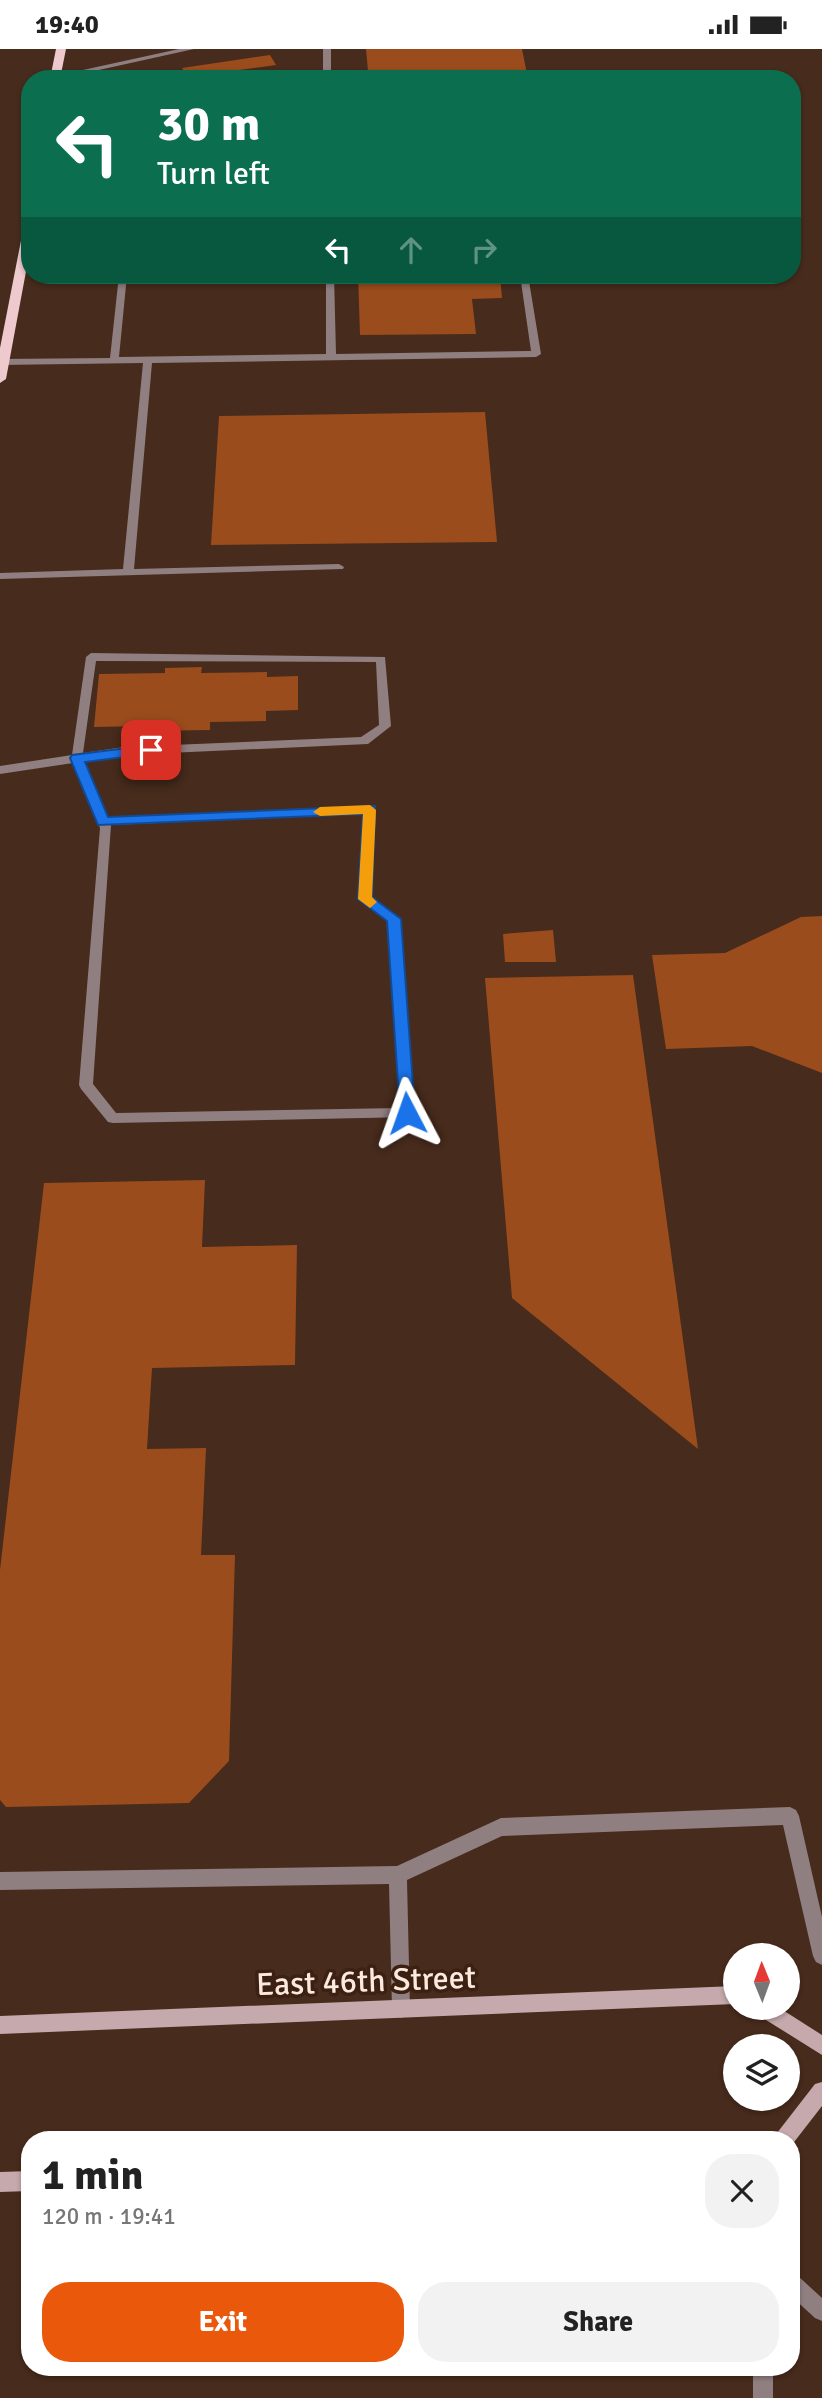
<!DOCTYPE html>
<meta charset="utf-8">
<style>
:root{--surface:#fff;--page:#f2f2f2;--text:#222;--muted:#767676;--accent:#ea580c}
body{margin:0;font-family:Signika,sans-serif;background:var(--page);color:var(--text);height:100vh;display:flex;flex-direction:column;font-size:26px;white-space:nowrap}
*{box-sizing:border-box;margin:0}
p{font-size:23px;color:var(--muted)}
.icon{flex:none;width:38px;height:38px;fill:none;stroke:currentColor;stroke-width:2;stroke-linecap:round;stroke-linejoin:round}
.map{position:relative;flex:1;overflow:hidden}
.side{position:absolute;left:21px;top:2082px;width:779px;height:245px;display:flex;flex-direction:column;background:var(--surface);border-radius:28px;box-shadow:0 2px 5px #0004}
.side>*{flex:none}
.top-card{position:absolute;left:21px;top:21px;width:780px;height:214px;border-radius:28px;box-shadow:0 2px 5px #0004;background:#0b6e4f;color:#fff;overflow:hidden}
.needle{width:46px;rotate:359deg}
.buttons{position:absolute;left:723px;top:1894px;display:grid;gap:14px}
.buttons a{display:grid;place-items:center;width:77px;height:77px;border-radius:50%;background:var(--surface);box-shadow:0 2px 5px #0004;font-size:35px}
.pin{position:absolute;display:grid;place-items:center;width:60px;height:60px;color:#fff;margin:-30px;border-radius:14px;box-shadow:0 4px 10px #0006}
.me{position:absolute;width:77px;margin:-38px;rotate:356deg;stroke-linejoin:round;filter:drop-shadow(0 0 5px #0008)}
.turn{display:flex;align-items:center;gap:24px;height:147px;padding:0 21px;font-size:32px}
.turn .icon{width:91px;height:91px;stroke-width:2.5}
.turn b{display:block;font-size:49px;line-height:60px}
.lanes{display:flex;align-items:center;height:66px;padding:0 21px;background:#0003;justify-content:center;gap:35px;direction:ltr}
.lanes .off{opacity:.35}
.round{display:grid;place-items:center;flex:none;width:74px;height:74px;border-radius:28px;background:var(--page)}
.summary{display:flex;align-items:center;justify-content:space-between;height:119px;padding:0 21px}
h1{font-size:42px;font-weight:700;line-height:52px}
.action{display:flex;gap:14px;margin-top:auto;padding:14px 21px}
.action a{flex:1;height:80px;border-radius:28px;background:var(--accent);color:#fff;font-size:28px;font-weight:700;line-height:80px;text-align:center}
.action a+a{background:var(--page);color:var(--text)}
.status{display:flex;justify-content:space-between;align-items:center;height:49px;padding:0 35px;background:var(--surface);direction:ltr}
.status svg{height:19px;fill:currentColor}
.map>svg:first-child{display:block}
.building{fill:#9a4c1d}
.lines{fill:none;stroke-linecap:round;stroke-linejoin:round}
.lane{fill:#907f81;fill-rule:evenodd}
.secondary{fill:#c5a9ac;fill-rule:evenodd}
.primary{fill:#eecace;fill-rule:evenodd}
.route{fill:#1a73e8;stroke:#114b97;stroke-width:2}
.slow{fill:#f59e0b}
.labels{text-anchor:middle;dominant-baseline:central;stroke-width:7;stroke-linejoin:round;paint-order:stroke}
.near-street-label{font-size:32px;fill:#fce9e0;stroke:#3c2113}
</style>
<div class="status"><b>19:40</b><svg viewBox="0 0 49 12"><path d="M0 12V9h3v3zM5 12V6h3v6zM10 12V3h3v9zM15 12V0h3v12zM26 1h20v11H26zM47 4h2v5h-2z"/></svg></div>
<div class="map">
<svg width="822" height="2349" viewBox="0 0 822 2349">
<rect width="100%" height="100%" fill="#472b1c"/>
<!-- building -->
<path class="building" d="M 366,0 L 522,0 L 528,30 L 393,30 L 392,21 L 368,22 Z
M 270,6 L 276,16 L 187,28 L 182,19 Z
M 358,226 L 500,226 L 502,249 L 472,250 L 476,285 L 360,286 Z
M 485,363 L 497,493 L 211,496 L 219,367 Z
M 202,618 L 201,624 L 267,623 L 267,628 L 298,627 L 298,661 L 266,662 L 266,672 L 210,673 L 210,681 L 145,682 L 146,677 L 94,678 L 99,625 L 165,624 L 165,619 Z
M 822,867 L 822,1024 L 752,997 L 666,1000 L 652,906 L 725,904 L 801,868 Z
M 553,881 L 556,913 L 505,913 L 503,885 Z
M 633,926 L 698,1400 L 512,1249 L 485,929 Z
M 205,1131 L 202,1198 L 297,1196 L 295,1316 L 152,1319 L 147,1400 L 206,1399 L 201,1506 L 235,1506 L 229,1712 L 189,1754 L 6,1758 L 0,1751 L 0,1521 L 44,1134 Z"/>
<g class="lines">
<!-- lane -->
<path class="lane" d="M 179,0 L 194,0 L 58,30 L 51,28 Z
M 323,0 L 331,0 L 331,30 L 323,30 Z
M 119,226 L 127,226 L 119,308 L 326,305 L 326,226 L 334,226 L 336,305 L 531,302 L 520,226 L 528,226 L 541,305 L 536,308 L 152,314 L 134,520 L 339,515 L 344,518 L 343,520 L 0,530 L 0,524 L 123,520 L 143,314 L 0,316 L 0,310 L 110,309 Z
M 91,604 L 385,608 L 391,677 L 368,695 L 124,706 L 84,712 L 107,768 L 374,758 L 376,761 L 371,848 L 400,870 L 414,1064 L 412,1068 L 113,1074 L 108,1073 L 81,1040 L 79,1036 L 100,779 L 73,714 L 0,725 L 0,717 L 72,706 L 86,608 ZM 96,612 L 376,613 L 379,676 L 361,688 L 124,698 L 83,704 ZM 364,765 L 359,850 L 388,872 L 400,1059 L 116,1064 L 93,1035 L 111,776 Z
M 790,1758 L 796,1761 L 799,1767 L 822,1868 L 822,1916 L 816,1913 L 813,1907 L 783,1776 L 502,1787 L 407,1831 L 410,1960 L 407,1966 L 401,1969 L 395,1966 L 392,1960 L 389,1835 L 0,1841 L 0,1823 L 397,1817 L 501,1769 Z
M 791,2224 L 798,2227 L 822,2249 L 822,2272 L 815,2269 L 791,2247 Z
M 753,2319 L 773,2319 L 773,2349 L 753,2349 Z"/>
<!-- secondary -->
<path class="secondary" d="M 735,1937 L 735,1955 L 0,1985 L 0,1967 Z
M 752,1958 L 778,1958 L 822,1986 L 822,2006 L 755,1964 Z
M 822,2033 L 822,2057 L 791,2097 L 791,2091 L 775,2091 L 777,2084 L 815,2035 Z
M 30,2122 L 30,2142 L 0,2143 L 0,2123 Z"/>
<!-- primary -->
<path class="primary" d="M 56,0 L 66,0 L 60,30 L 50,30 Z
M 30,168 L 30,201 L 6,330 L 0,334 L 0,299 L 25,171 Z"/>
</g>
<!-- route -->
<path class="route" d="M 151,696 L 155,698 L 155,704 L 85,713 L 108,768 L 375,757 L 372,848 L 401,870 L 415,1064 L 413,1068 L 402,1068 L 400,1064 L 387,872 L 358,850 L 363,765 L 98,776 L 70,709 L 72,706 Z"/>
<!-- slow -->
<path class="slow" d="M 370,756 L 376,761 L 372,848 L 377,853 L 370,859 L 358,850 L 363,765 L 320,767 L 313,763 L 320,758 Z"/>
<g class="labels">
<!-- near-street labels -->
<g class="near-street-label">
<text transform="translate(366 1932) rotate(-2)">East 46th Street</text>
</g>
</g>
</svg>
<div class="buttons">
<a><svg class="needle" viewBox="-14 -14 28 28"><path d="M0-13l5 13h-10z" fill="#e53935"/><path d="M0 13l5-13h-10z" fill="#767676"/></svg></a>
<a><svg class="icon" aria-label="layers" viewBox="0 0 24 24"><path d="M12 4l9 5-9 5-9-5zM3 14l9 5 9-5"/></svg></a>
</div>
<div class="pin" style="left:151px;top:701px;background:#d93025"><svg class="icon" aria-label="arrive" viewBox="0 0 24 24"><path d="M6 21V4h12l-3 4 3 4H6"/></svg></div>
<svg class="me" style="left:407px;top:1064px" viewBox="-20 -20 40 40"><path d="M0-17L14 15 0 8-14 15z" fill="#1a73e8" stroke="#fff" stroke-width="4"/></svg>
<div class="top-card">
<div class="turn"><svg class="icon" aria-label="left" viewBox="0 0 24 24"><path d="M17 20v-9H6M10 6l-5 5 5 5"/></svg><div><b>30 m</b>Turn left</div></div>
<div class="lanes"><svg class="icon" aria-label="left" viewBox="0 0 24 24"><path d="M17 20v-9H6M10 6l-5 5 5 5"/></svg><svg class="icon off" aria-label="ahead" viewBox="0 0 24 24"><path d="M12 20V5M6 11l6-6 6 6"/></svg><svg class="icon off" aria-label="right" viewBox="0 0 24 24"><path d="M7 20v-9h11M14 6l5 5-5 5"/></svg></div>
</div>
<section class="side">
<div class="summary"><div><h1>1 min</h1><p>120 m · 19:41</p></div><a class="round"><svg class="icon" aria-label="close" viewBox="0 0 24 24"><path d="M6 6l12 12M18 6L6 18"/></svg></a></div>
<div class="action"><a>Exit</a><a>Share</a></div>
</section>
</div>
